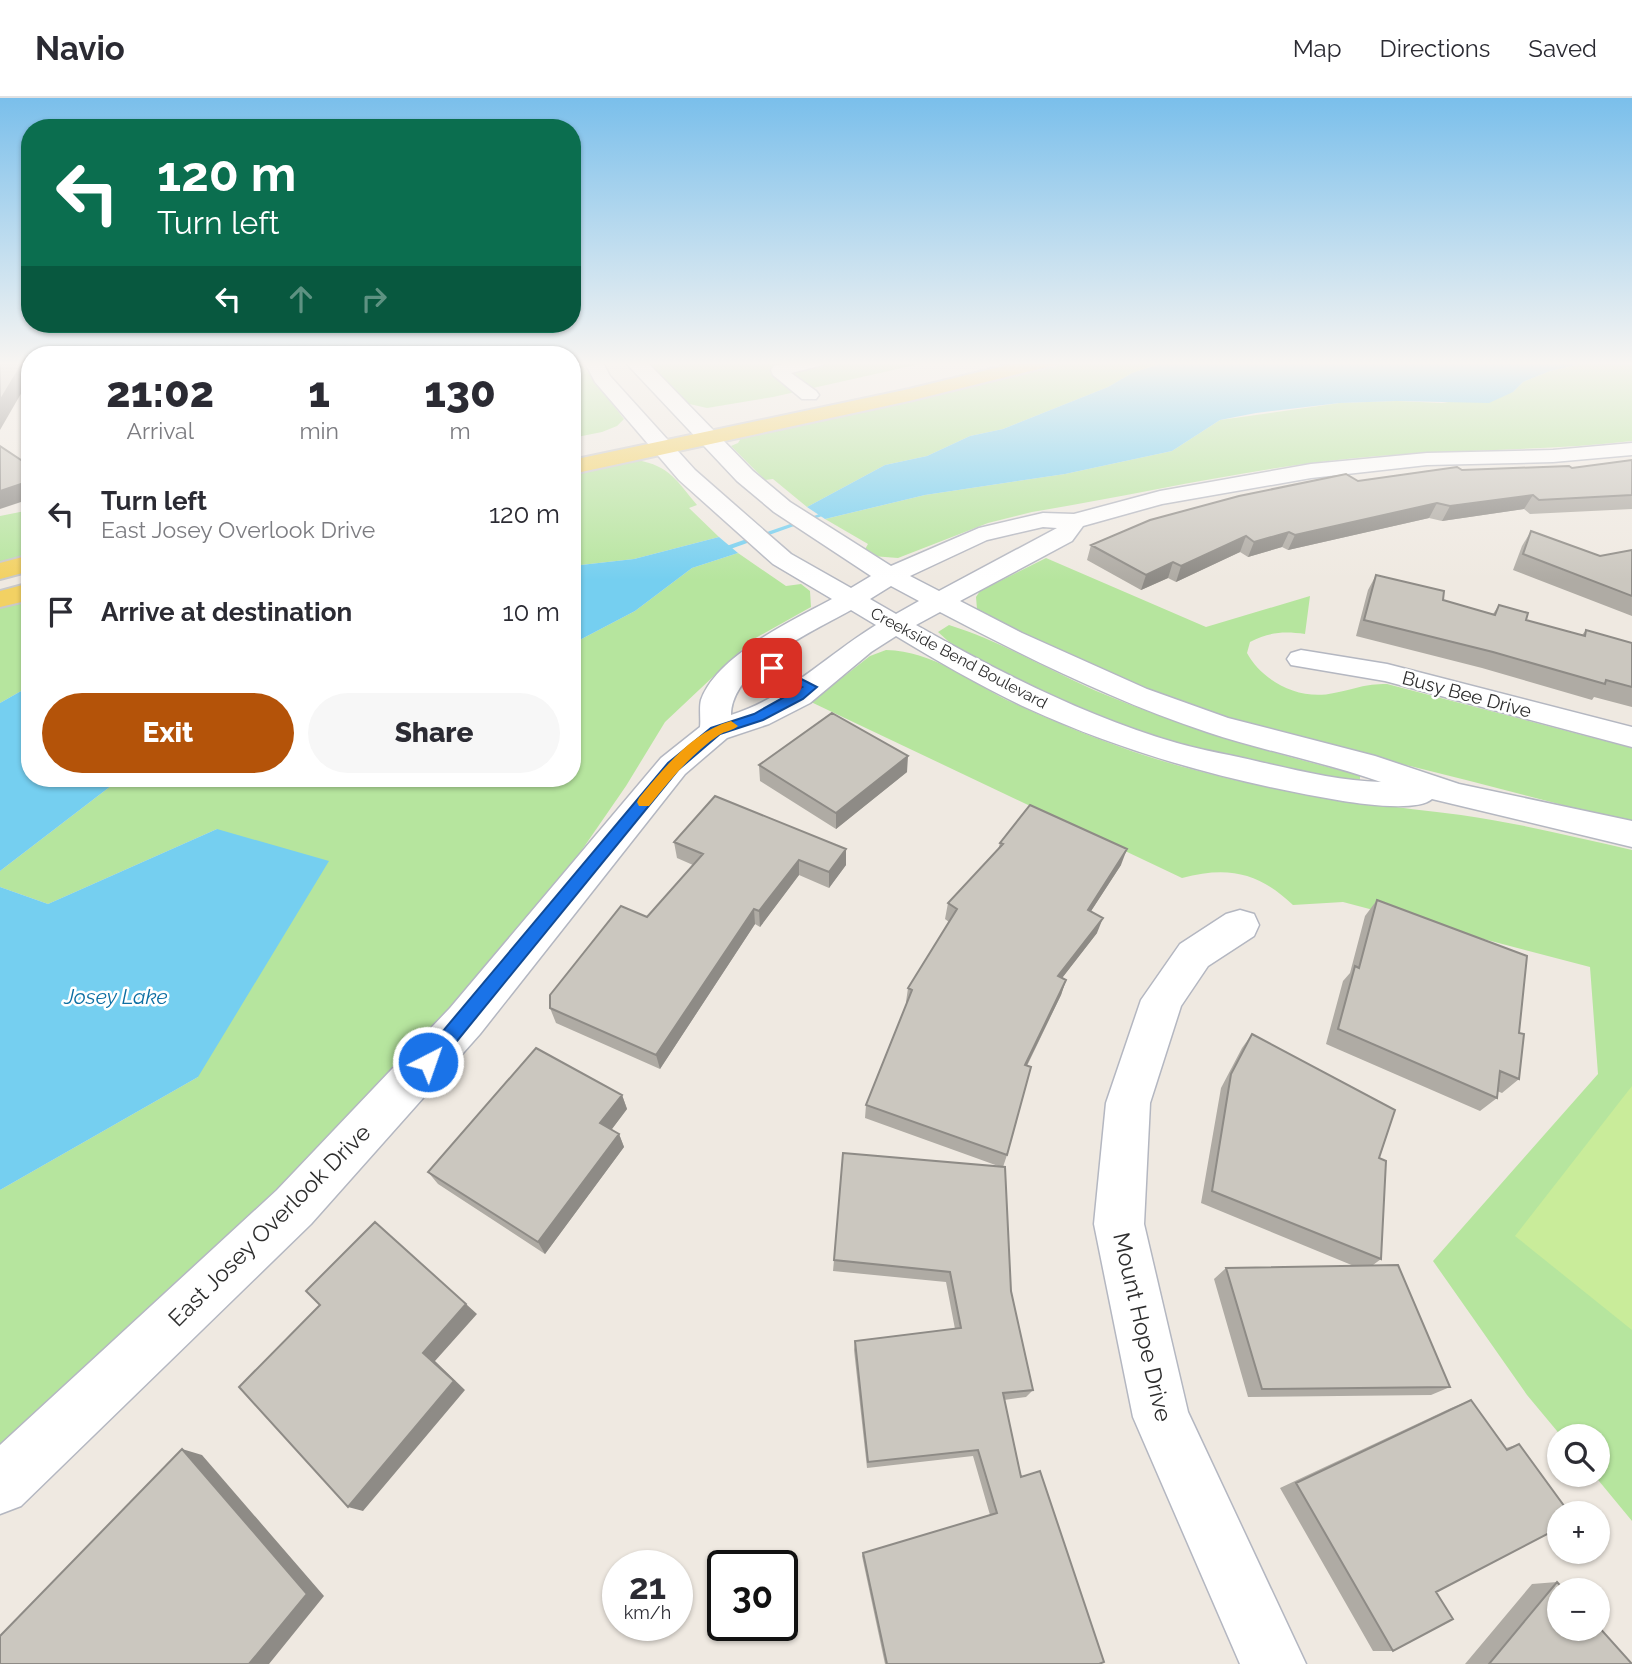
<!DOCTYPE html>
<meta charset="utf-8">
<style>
:root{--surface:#fff;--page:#f7f7f7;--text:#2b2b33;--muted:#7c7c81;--line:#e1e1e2;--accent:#b45309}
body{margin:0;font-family:Raleway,sans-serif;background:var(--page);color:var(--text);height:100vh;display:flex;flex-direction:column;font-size:26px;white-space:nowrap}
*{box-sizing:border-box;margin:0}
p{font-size:23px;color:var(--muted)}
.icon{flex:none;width:38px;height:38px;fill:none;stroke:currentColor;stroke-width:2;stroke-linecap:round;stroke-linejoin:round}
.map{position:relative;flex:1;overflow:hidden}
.drawer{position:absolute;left:21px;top:248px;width:560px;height:441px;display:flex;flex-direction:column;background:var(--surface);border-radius:28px;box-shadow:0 2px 5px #0004}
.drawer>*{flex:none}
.hud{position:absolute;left:21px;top:21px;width:560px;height:214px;border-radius:28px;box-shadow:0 2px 5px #0004;background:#0b6e4f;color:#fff;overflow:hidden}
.controls{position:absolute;left:1547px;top:1326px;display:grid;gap:14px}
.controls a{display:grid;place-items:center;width:63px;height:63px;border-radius:50%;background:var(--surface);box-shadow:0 2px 5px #0004;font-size:35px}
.speed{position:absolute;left:602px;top:1452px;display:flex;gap:14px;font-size:35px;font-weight:700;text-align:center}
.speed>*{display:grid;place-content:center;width:91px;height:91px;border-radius:50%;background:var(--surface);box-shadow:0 2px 5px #0004;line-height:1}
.speed small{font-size:18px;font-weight:400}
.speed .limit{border:4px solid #111;border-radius:10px;background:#fff;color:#111}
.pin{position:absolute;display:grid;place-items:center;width:60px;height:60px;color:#fff;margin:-30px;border-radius:14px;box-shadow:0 4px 10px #0006}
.me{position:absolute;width:77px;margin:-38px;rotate:41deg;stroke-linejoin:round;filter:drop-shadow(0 0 5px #0008)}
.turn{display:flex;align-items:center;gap:24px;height:147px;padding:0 21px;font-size:32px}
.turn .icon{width:91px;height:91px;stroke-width:2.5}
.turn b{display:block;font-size:49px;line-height:60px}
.lanes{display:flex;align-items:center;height:66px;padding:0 21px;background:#0003;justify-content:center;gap:35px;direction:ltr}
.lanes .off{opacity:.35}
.eta{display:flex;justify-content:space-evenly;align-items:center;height:119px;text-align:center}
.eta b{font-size:42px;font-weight:800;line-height:49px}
.primary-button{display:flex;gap:14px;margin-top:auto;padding:14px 21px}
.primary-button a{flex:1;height:80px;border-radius:42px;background:var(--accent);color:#fff;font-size:28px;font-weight:800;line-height:80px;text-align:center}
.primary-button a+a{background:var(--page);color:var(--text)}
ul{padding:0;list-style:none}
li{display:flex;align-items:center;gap:21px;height:98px;padding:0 21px}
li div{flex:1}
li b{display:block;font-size:26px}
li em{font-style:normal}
header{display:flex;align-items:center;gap:42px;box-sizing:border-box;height:98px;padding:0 35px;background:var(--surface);border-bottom:2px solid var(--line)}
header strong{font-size:33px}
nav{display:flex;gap:38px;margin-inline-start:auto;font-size:24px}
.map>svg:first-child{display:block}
.green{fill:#b6e59e}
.pitch{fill:#c9ec9a}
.water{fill:#75cff0}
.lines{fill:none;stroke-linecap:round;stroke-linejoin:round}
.stream{fill:#75cff0;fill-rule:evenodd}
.minor-casing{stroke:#b4b7c1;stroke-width:3}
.major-casing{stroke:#c9c9c9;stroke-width:4}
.minor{fill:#fff;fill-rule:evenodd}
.major{fill:#f2d163;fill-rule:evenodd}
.wall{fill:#afaba4}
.shaded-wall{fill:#8e8b86}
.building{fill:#cbc7bf;stroke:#8e8b86;stroke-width:2}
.route{fill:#1a73e8;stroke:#114b97;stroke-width:2}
.slow{fill:#f59e0b}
.labels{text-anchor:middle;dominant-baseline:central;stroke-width:5;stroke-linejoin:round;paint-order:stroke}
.far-street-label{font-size:16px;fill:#2e2e2e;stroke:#fff}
.street-label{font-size:19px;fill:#2e2e2e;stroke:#fff}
.water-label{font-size:21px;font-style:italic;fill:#0d6fa3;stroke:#fff}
.near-street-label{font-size:23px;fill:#2e2e2e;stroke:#fff}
</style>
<header>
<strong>Navio</strong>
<nav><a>Map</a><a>Directions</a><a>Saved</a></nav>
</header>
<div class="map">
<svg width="1632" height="1566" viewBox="0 0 1632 1566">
<rect width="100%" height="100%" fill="#efe9e1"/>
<!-- green -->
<path class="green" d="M 572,263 L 579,263 L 624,321 L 617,328 L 602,334 L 572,340 Z
M 642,263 L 816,263 L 823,266 L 837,263 L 933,263 L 773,299 L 707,310 L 685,305 L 666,283 Z
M 1060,263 L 1168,263 L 1132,275 L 1108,289 L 1003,331 L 970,338 L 927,358 L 885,367 L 807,409 L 773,381 L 765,382 L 731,348 L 738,345 L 740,342 L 737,340 Z
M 1582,266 L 1632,267 L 1632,343 C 1547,353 1463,351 1378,358 C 1262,367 1147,395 1032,414 L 988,425 L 898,460 L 872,458 L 864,453 L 868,446 L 825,421 L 925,397 L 1065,376 L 1172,353 L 1220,322 L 1340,305 L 1397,303 L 1442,305 L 1513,294 L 1523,284 L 1550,273 Z
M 637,362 C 670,368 677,383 697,407 L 689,410 L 719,439 L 634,461 L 572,468 L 572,374 Z
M 30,412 L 30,458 L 0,466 L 0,418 Z
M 738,455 L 786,488 L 801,486 L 810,493 L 811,509 L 752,542 L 665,624 L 626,688 L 566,775 L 489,869 L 351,1022 L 196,1166 L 0,1358 L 0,1092 L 198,979 L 217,731 L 48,806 L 0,789 L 0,773 L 120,681 L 572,681 L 572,546 L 635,513 L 692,470 Z
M 1046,460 L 1206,529 L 1310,498 L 1305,536 C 1284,533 1269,534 1250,544 L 1247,555 C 1263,584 1300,603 1334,595 C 1355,591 1364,586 1387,586 L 1632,650 L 1632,725 C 1558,706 1484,686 1410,668 C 1261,634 1109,593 977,511 L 976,499 L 980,493 Z
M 30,500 L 30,588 L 0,605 L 0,508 Z
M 949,527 C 1004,544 1053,575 1106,597 C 1189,631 1273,656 1360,677 L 1360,685 C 1248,666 1137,640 1033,592 C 1000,577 965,560 938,534 Z
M 886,552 C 934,553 969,584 1011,604 C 1070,631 1132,656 1195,672 C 1282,696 1371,706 1461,717 C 1518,725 1575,739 1632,752 L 1632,1423 L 1594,1377 L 1598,1377 L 1598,1339 L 1562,1339 L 1527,1297 L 1433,1163 L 1598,976 L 1590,869 L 1343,804 L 1293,807 C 1258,774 1228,768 1182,780 L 811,604 L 870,558 Z"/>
<!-- pitch -->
<path class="pitch" d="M 1632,988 L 1632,1232 L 1515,1138 Z"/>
<!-- water -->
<path class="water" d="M 1168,263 L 1632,263 L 1632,267 L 1582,266 L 1550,273 L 1523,284 L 1513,294 L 1489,305 L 1397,303 L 1340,305 L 1256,315 L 1220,322 L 1172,353 L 1065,376 L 925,397 L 825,421 L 807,409 L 885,367 L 927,358 L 970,338 L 1003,331 L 1108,289 L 1132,275 Z
M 719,439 L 738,455 L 692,470 L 635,513 L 572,546 L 572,468 L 634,461 Z
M 30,588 L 30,681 L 120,681 L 0,773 L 0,605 Z
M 217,731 L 329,763 L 198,979 L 0,1092 L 0,789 L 48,806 Z"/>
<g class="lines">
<!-- stream -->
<path class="stream" d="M 831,412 L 836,413 L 722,454 L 715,452 Z"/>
<!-- minor casing -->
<g class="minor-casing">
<path id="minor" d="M 584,263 L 602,263 L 610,278 L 695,372 L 791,456 L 851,490 L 871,478 L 774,414 L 737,383 L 624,263 L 645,263 L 650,267 L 753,373 L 790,404 L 891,468 L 979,430 L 1043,415 L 1074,416 L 1160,393 L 1311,366 L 1427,355 L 1553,352 L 1632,345 L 1632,357 L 1553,364 L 1427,367 L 1311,380 L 1162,406 L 1083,428 L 1072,443 L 960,503 L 1022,535 L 1147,591 L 1228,620 L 1375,658 L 1459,686 L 1632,723 L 1632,749 L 1432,701 C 1417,714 1363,706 1343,703 C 1235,685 1127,656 1027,610 C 982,589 939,564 896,538 L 871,554 L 810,605 L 769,626 L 727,640 L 685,676 L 480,936 L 311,1126 L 21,1408 L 0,1416 L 0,1347 L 277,1092 L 450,910 L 661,660 L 700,629 C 701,622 699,610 701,602 C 717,557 792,523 832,501 L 773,466 L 679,382 L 595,284 ZM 1043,429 L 1057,430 L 939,493 L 910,478 L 987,442 ZM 891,488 L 919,503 L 896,516 L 870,501 ZM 851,512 L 876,527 C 827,557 788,599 731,617 C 731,569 814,533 851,512 ZM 940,514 C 1026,559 1114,603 1207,634 C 1264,653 1324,664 1381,684 C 1341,683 1300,673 1260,664 C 1233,657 1204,653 1177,645 C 1085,618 999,574 916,527 Z
M 794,263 L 826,263 L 823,267 L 791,275 L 816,293 L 819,297 L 816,301 L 802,301 L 773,277 L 771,272 L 774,268 Z
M 1301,552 L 1387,566 L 1632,629 L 1632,649 L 1385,583 L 1291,567 L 1287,561 L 1291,555 Z
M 1240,812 L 1254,816 L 1259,827 L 1254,838 L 1208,868 L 1181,908 L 1150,1005 L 1144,1126 L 1188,1314 L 1306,1566 L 1240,1566 L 1133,1319 L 1094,1126 L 1106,1005 L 1141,902 L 1180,846 L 1226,816 Z"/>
</g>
<!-- major casing -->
<g class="major-casing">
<path id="major" d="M 1024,263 L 1057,263 L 1055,267 L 909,303 L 572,376 L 572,362 L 909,291 Z
M 30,457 L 30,473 L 0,481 L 0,465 Z
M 30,485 L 30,502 L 0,509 L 0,493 Z"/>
</g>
<!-- minor -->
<use href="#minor" class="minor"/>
<!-- major -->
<use href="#major" class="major"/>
</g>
<!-- wall -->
<path class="wall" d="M 1632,362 L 1632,411 L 1530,416 L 1524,411 L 1442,423 L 1429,420 L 1288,452 L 1282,449 L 1248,459 L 1240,454 L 1176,484 L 1168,480 L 1141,492 L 1087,462 L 1091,447 L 1358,383 L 1462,372 L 1572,370 Z
M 1531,433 L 1600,458 L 1632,452 L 1632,518 L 1513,472 L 1522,448 Z
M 1376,477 L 1443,502 L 1493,516 L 1499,507 L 1526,522 L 1582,537 L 1586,532 L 1632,545 L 1632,609 L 1594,599 L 1592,602 L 1482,570 L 1356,538 L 1368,492 Z
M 759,667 L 907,674 L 836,731 L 760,683 Z
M 674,744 L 846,767 L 829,790 L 799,777 L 760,829 L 755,826 L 660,971 L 556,925 L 550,910 L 647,819 L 693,767 L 677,760 Z
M 1000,745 L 1121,767 L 1091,813 L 1097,835 L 1062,880 L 1066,882 L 1061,897 L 1027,968 L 1007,1057 L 1003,1069 L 1011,1193 L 1033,1292 L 1026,1299 L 1004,1302 L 1021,1379 L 1099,1566 L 885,1566 L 862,1458 L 863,1455 L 990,1417 L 973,1358 L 867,1370 L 854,1252 L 855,1243 L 955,1231 L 946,1184 L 833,1173 L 834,1162 L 1001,1069 L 865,1020 L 866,1007 L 907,905 L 906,904 L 908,890 L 949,824 L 945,821 L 948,805 L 998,752 Z
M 1377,802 L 1519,935 L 1519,981 L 1502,995 L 1497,993 L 1497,1000 L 1480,1013 L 1326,946 L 1343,883 L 1350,875 L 1365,818 Z
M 1252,936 L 1379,1060 L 1381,1161 L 1373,1167 L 1450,1289 L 1431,1297 L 1248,1299 L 1214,1181 L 1226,1170 L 1354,1168 L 1201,1105 L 1221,990 L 1242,950 Z
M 622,997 L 627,1011 L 611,1032 L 619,1036 L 624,1049 L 545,1156 L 438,1086 L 428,1074 Z
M 1471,1302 L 1506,1350 L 1519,1346 L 1393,1553 L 1373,1553 L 1280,1390 L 1451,1310 Z
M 1557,1484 L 1632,1566 L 1465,1566 L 1532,1486 Z"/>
<!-- shaded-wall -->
<path class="shaded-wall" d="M 24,263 L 30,263 L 30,280 L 0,332 L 0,303 Z
M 30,383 L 30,401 L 0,411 L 0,393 Z
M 1533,397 L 1524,411 L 1442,423 L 1450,408 Z
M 1437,405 L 1429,420 L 1288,452 L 1295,437 Z
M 1289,434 L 1282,449 L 1248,459 L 1254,444 Z
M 1246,438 L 1240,454 L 1176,484 L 1181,468 Z
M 1173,464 L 1168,480 L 1141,492 L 1146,477 Z
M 908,658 L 907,674 L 836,731 L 836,715 Z
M 846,751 L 846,767 L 829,790 L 829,774 Z
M 1127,751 L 1121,767 L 1082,827 L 1088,812 Z
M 799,762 L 799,777 L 760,829 L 759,813 Z
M 754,811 L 755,826 L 660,971 L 656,957 Z
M 1103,820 L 1097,835 L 1052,893 L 1058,878 Z
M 1066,882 L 1061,897 L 1020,981 L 1025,967 Z
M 622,997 L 627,1011 L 606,1039 L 600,1025 Z
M 619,1036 L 624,1049 L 545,1156 L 538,1144 Z
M 466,1206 L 477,1216 L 435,1263 L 465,1292 L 363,1413 L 348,1409 L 423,1255 Z
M 182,1351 L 202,1357 L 324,1498 L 269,1566 L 249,1566 Z"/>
<!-- building -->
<path class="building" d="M 0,263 L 24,263 L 0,303 Z
M 0,348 L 30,368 L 30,383 L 0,393 Z
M 1632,362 L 1632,397 L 1539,402 L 1533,397 L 1450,408 L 1437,405 L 1295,437 L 1289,434 L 1254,444 L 1246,438 L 1181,468 L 1173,464 L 1146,477 L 1091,447 L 1150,422 L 1239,398 L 1346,376 L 1358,383 L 1457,369 L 1462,372 L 1569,368 L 1572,370 Z
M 1531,433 L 1600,458 L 1632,452 L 1632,498 L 1523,456 Z
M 1376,477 L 1444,493 L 1443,502 L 1495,517 L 1499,507 L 1528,515 L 1526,522 L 1585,538 L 1586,532 L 1632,545 L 1632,589 L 1606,582 L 1605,586 L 1493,554 L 1364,522 Z
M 832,615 L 908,658 L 836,715 L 759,667 Z
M 715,698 L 846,751 L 829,774 L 799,762 L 759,813 L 754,811 L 656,957 L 550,910 L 550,897 L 621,808 L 647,819 L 703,756 L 674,744 Z
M 1030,707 L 1127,751 L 1088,812 L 1103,820 L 1058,878 L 1066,882 L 1025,967 L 1031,969 L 1007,1057 L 866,1007 L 912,892 L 908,890 L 957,811 L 948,805 L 1003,746 L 1000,745 Z
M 1377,802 L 1527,858 L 1519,935 L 1524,936 L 1519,981 L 1500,973 L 1497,1000 L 1338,931 L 1355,868 L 1359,870 Z
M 1252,936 L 1395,1012 L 1379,1060 L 1386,1063 L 1381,1161 L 1212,1093 L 1231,976 Z
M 536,950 L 622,997 L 600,1025 L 619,1036 L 538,1144 L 428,1074 Z
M 843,1055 L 1005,1069 L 1011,1193 L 1033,1292 L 1003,1295 L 1021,1379 L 1040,1373 L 1104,1564 L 1099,1566 L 887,1566 L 863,1455 L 997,1415 L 978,1352 L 868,1364 L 855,1243 L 961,1230 L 950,1174 L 834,1162 Z
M 375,1124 L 466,1206 L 423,1255 L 454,1283 L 348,1409 L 239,1289 L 320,1207 L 306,1193 Z
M 1398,1167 L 1450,1289 L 1262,1291 L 1226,1170 Z
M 1471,1302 L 1507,1352 L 1519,1346 L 1570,1416 L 1559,1416 L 1559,1430 L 1436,1494 L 1453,1521 L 1393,1553 L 1296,1385 Z
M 182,1351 L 307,1496 L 249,1566 L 0,1566 L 0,1538 Z
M 1557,1484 L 1565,1493 L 1559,1493 L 1559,1531 L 1598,1531 L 1598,1528 L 1632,1566 L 1489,1566 Z"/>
<!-- sky -->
<linearGradient id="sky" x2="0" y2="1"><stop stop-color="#7abfeb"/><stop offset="0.55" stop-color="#f8f5f2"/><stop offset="1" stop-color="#f8f5f2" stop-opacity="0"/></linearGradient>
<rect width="1632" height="482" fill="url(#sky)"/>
<!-- route -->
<path class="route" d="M 772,566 L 817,589 L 803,601 L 763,622 L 720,636 L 678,672 L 435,970 L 428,972 L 422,970 L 419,964 L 422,958 L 668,665 L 711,630 L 754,616 L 802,589 L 767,573 L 767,567 Z"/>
<!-- slow -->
<path class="slow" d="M 731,623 L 738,628 C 732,633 725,633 719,637 C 691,656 670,682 649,708 L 639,708 L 637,704 L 639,700 C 664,670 692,634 731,623 Z"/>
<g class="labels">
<!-- far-street labels -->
<g class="far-street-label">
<text transform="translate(959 560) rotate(28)">Creekside Bend Boulevard</text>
</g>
<!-- street labels -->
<g class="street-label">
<text transform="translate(1467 596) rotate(15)">Busy Bee Drive</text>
</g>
<!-- water labels -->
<g class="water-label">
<text x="116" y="898">Josey Lake</text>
</g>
<!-- near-street labels -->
<g class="near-street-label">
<text transform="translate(269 1127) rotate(-45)">East Josey Overlook Drive</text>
<text transform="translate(1143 1229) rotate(77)">Mount Hope Drive</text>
</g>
</g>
</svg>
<div class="controls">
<a><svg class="icon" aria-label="search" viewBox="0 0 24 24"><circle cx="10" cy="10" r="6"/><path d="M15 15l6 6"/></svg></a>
<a>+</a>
<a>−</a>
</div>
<div class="speed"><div>21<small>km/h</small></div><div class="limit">30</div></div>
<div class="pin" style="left:772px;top:570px;background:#d93025"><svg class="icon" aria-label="arrive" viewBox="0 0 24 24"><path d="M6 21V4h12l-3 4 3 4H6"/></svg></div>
<svg class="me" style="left:428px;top:964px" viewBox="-20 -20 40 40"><circle r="17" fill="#1a73e8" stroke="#fff" stroke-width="3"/><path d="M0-11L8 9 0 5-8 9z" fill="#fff"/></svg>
<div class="hud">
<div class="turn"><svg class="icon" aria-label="left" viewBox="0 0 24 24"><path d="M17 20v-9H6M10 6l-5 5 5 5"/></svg><div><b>120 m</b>Turn left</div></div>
<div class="lanes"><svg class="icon" aria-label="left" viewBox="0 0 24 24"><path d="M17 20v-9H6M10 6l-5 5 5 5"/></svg><svg class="icon off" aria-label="ahead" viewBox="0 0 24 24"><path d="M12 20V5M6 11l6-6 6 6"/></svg><svg class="icon off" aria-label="right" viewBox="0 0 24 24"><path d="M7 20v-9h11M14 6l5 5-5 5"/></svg></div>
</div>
<section class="drawer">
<div class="eta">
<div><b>21:02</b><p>Arrival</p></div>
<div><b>1</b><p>min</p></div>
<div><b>130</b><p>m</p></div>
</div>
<ul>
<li><svg class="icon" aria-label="left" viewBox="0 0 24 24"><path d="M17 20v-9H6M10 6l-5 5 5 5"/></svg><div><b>Turn left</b><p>East Josey Overlook Drive</p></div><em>120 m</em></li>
<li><svg class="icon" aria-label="arrive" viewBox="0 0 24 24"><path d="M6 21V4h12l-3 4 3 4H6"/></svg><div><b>Arrive at destination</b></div><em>10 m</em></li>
</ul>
<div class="primary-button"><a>Exit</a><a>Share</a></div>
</section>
</div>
